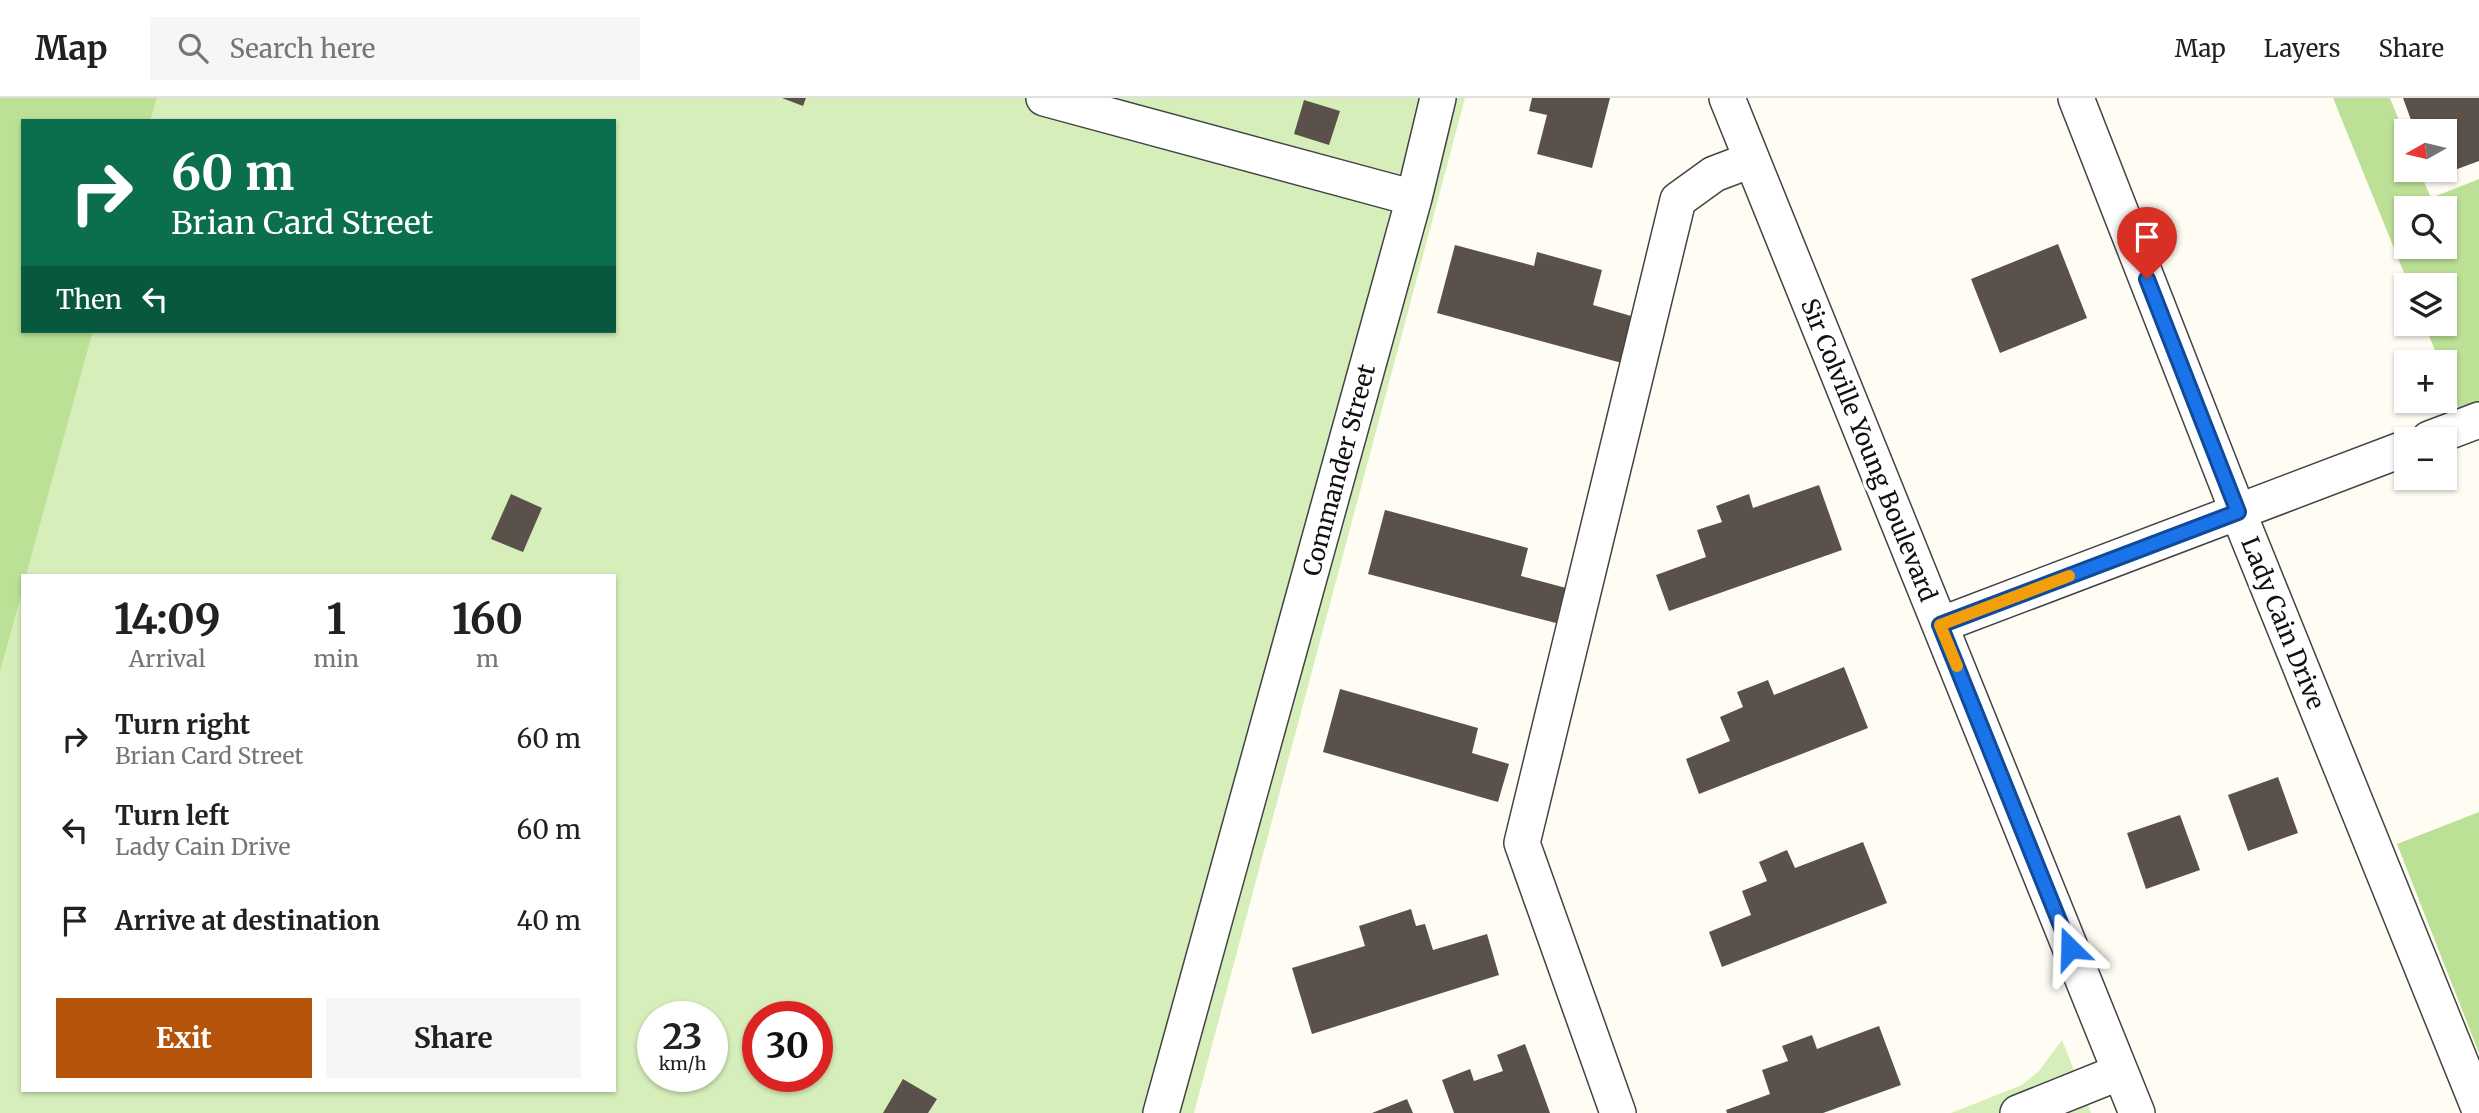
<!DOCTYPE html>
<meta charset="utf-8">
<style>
:root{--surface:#fff;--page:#f6f6f6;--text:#202124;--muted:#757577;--line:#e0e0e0;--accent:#b45309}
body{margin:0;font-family:Merriweather,serif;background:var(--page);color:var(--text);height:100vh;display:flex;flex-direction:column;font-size:26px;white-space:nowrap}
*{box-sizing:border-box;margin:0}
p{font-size:23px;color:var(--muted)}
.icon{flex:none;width:38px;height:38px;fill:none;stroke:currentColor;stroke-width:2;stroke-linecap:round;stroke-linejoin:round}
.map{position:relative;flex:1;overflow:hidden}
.drawer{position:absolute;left:21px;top:476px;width:595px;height:518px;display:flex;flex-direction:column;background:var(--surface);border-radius:0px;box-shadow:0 2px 5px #0004}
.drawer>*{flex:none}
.top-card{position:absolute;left:21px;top:21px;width:595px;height:214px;border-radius:0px;box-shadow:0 2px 5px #0004;background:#0b6e4f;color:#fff;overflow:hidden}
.needle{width:46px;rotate:262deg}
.fabs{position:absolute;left:2394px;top:21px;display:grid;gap:14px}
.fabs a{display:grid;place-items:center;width:63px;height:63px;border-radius:0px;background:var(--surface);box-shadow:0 2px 5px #0004;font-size:35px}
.speed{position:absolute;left:637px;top:903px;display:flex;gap:14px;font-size:35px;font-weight:700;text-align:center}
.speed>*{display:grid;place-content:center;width:91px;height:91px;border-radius:50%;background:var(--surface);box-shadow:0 2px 5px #0004;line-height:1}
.speed small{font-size:18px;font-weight:400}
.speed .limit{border:10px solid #d22;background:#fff;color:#111}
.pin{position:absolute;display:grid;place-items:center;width:60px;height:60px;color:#fff;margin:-72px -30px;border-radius:50% 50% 50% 0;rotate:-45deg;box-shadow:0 0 7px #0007}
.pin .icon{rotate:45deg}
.me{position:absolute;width:77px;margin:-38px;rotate:338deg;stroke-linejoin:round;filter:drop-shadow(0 0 5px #0008)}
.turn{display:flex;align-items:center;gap:24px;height:147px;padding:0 35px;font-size:32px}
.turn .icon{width:91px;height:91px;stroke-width:2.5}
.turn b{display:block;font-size:49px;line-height:60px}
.then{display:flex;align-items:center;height:66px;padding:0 35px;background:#0003;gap:14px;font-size:26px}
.eta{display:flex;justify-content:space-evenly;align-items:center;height:119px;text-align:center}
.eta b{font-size:42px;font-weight:700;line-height:49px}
.primary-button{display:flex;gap:14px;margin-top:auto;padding:14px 35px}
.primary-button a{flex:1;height:80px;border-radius:0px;background:var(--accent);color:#fff;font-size:28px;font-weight:700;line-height:80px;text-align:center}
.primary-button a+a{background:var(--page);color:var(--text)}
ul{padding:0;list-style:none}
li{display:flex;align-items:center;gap:21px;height:91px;padding:0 35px}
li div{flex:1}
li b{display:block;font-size:26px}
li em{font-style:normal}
header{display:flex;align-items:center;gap:42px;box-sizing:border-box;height:98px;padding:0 35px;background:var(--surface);border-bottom:2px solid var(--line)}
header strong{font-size:33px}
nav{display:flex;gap:38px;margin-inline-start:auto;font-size:24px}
.search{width:490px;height:63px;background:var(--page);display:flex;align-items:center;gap:18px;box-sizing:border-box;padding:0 24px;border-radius:0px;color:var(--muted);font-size:26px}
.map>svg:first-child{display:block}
.green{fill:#d6eeb9;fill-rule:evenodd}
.forest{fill:#bbe096;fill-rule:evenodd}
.building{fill:#5a514b}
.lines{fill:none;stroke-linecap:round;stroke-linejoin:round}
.street-casing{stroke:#434343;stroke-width:38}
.street{stroke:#fff;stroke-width:35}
.route-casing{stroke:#114b97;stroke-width:18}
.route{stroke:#1a73e8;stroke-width:12}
.slow{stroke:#f59e0b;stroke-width:12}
.labels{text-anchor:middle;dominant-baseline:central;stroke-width:7;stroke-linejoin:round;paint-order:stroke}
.street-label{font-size:24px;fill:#101010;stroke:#fff}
</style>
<header>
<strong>Map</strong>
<div class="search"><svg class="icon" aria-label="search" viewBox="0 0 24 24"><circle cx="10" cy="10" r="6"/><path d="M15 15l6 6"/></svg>Search here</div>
<nav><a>Map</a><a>Layers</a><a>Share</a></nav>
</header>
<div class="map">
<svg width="2479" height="1015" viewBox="0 0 2479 1015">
<rect width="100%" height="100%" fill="#fffcf4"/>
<!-- green -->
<path class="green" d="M 157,0 L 1465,0 L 1194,1015 L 0,1015 L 0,574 L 23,491 L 23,992 L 614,992 L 614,478 L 26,478 L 93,233 L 614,233 L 614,23 L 150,23 ZM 653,919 L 712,919 L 712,978 L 653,978 ZM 758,919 L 817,919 L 817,978 L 758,978 Z
M 2062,942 L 2091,1015 L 1951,1015 L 2022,987 L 2039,973 Z"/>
<!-- forest -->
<path class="forest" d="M 0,0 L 157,0 L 150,23 L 23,23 L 23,233 L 93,233 L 26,478 L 23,478 L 23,491 L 0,574 Z
M 2333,0 L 2390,0 L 2406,40 L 2406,72 L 2419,72 L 2431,100 L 2479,81 L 2479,308 L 2461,316 L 2445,276 L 2445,264 L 2440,264 L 2424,226 L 2445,226 L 2445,187 L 2409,187 ZM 2406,110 L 2445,110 L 2445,149 L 2406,149 Z
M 2479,714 L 2479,955 L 2397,746 Z"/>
<!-- building -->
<path class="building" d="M 782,0 L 806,0 L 803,8 Z
M 1532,0 L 1610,0 L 1592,70 L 1537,56 L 1547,17 L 1529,13 Z
M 2403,0 L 2479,0 L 2479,63 L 2433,80 L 2430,72 L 2445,72 L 2445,33 L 2415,33 Z
M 1304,2 L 1340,13 L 1329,47 L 1294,36 Z
M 2058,146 L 2087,220 L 2000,255 L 1971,181 Z
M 1455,147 L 1534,168 L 1537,154 L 1602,172 L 1593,207 L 1645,222 L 1633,268 L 1437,215 Z
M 1819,387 L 1842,452 L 1669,513 L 1656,477 L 1706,459 L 1697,432 L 1722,424 L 1716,408 L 1749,396 L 1753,410 Z
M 511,396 L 542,410 L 523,454 L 491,441 Z
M 1385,412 L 1528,450 L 1521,478 L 1566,490 L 1556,525 L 1368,476 Z
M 1844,569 L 1868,630 L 1699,696 L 1686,661 L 1730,643 L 1720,619 L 1743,609 L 1737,594 L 1768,582 L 1774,597 Z
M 1340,591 L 1478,630 L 1472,655 L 1509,666 L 1498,704 L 1323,654 Z
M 2278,679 L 2298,735 L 2248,753 L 2228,697 Z
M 2180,717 L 2200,772 L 2146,791 L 2127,735 Z
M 1863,744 L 1887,805 L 1722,869 L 1709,834 L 1751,817 L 1742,793 L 1767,783 L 1759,764 L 1787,752 L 1795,770 Z
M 1411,811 L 1416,828 L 1425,826 L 1433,852 L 1487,836 L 1499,877 L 1312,936 L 1292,870 L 1365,848 L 1359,828 Z
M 1879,928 L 1901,987 L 1823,1015 L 1727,1015 L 1726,1012 L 1770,996 L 1762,972 L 1788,963 L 1782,948 L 1812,937 L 1817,951 Z
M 1525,946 L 1550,1015 L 1454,1015 L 1442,982 L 1470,971 L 1474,983 L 1503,973 L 1497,957 Z
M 903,981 L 937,1001 L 928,1015 L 883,1015 Z
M 1407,1001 L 1413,1015 L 1372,1015 Z"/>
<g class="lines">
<!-- street casing -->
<g class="street-casing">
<path id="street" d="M 1044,0 L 1414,100 L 1161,1015
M 1727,0 L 2137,1015
M 2076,0 L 2238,414 L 2479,1010
M 1414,100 L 1438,0
M 2429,341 L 2479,322
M 1940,527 L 2406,350
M 1618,1015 L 1522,745 L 1678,102 L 1714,76 L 1751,62
M 2018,1015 L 2120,974"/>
</g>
<!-- street -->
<use href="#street" class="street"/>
</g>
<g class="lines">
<!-- route casing -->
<g class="route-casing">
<path id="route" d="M 2070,850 L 1940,527 L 2238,414 L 2147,181"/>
</g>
<!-- route -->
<use href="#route" class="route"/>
<!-- slow -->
<path class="slow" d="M 1957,568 L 1940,527 L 2069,478"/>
</g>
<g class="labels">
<!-- street labels -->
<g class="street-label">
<text transform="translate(1869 352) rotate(68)">Sir Colville Young Boulevard</text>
<text transform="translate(1339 372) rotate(-75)">Commander Street</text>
<text transform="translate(2283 525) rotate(68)">Lady Cain Drive</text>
</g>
</g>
</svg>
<div class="fabs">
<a><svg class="needle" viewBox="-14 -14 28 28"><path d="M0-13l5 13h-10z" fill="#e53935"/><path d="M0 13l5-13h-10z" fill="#757577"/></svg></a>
<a><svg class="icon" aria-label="search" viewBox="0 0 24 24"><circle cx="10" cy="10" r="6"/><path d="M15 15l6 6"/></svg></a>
<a><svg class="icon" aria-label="layers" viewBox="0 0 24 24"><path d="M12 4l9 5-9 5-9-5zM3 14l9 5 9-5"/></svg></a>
<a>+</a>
<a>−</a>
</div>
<div class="speed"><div>23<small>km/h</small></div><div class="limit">30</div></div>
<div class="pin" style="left:2147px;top:181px;background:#d93025"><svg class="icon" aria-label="arrive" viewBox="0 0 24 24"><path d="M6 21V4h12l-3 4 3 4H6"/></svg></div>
<svg class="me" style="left:2070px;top:850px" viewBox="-20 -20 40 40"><path d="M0-17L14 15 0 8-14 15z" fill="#1a73e8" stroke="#fff" stroke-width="4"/></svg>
<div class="top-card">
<div class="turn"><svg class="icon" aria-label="right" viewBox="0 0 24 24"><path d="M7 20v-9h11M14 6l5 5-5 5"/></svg><div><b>60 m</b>Brian Card Street</div></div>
<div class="then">Then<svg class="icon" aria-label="left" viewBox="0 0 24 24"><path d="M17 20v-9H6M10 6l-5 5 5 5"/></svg></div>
</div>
<section class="drawer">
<div class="eta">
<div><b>14:09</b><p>Arrival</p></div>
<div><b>1</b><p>min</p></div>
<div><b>160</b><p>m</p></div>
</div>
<ul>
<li><svg class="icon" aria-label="right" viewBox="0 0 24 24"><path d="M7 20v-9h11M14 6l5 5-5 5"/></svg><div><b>Turn right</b><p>Brian Card Street</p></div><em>60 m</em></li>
<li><svg class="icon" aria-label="left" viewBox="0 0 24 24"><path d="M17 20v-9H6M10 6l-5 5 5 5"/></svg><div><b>Turn left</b><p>Lady Cain Drive</p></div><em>60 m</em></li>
<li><svg class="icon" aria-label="arrive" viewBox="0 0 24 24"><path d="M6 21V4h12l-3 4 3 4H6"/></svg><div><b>Arrive at destination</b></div><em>40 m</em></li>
</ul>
<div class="primary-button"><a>Exit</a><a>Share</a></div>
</section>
</div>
